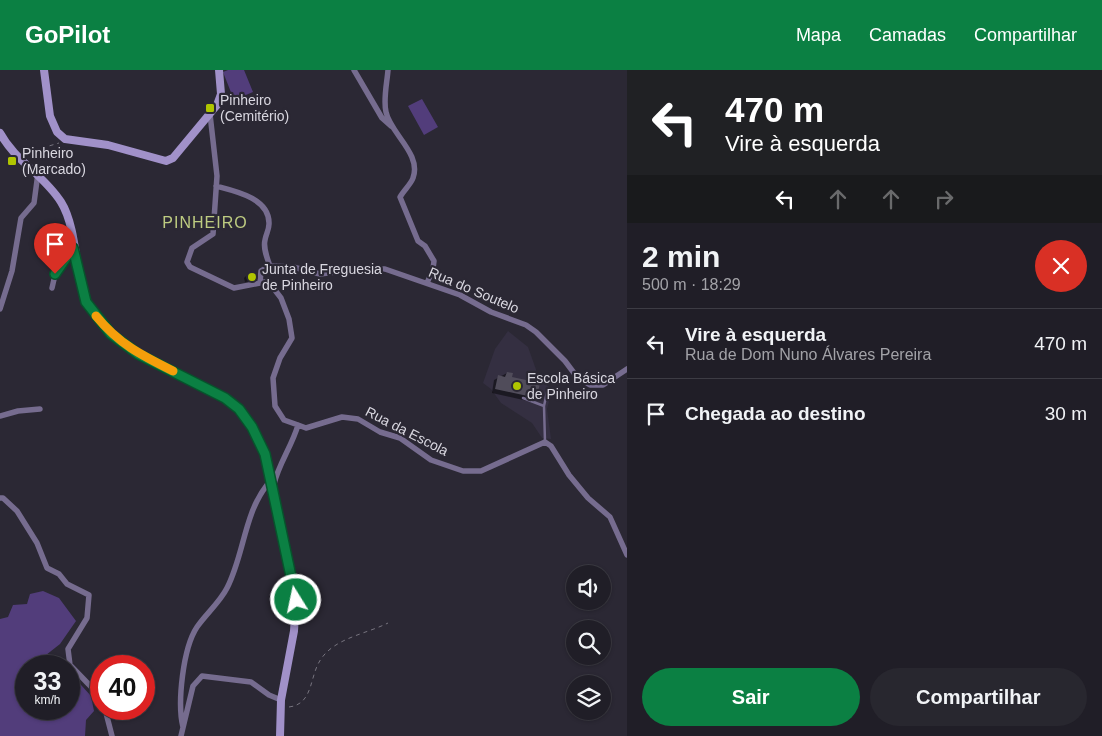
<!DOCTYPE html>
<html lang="pt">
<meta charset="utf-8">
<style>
:root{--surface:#201e27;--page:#28272f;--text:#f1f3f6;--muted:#a2a2a7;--line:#3d3c44;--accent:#0b8043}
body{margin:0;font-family:Helvetica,sans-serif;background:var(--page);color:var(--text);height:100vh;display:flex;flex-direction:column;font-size:19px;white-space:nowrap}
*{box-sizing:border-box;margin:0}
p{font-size:16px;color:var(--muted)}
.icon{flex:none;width:28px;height:28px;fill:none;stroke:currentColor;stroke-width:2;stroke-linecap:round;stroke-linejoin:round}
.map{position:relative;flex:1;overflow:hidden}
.drawer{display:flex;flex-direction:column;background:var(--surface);width:475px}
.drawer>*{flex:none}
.top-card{background:#202124;color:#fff;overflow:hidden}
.controls{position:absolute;left:566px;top:495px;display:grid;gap:10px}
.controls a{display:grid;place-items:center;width:45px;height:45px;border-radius:50%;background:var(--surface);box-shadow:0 1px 4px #0004,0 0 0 1px var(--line);font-size:25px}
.speed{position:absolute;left:15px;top:585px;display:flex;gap:10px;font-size:25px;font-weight:700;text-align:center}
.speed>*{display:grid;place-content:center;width:65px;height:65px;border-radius:50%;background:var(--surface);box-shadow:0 1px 4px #0004,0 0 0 1px var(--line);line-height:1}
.speed small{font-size:12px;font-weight:400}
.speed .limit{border:8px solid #d22;background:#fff;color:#111}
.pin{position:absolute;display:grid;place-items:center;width:42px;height:42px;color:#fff;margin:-51px -21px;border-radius:50% 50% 50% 0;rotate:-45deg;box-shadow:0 0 5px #0007}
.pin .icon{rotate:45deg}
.me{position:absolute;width:55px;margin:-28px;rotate:350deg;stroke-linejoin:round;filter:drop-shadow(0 0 4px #0008)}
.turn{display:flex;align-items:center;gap:18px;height:105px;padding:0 15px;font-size:22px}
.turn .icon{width:65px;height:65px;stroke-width:2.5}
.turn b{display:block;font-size:35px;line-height:42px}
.lanes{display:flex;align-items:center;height:48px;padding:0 15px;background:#0003;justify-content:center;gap:25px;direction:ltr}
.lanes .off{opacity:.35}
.round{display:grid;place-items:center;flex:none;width:52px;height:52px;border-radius:26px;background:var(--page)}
.headline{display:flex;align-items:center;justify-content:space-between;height:85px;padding:0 15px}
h1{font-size:30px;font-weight:700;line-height:38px}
.primary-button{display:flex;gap:10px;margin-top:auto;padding:10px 15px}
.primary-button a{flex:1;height:58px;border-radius:30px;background:var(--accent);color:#fff;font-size:20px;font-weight:700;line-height:58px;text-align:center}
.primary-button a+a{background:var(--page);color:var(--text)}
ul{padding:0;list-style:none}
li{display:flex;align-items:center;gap:15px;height:70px;padding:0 15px;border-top:1px solid var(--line)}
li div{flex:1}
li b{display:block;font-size:19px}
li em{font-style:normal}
header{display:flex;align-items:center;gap:30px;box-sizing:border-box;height:70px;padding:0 25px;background:var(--accent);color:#fff}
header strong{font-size:24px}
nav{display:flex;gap:28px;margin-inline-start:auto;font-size:18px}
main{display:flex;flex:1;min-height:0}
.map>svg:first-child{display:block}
.built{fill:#342f41}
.green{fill:#523d7b}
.shadow{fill:#0007}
.building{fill:#504c5a}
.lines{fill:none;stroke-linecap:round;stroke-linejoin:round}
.path{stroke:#77747f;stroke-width:1;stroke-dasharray:4 4;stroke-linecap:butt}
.lane{stroke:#766c8f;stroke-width:2.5}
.street{stroke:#766c8f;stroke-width:5.5}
.secondary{stroke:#a191c9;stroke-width:8}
.route-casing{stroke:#07532c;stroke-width:12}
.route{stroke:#0b8043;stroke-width:9}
.slow{stroke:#f59e0b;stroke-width:9}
.poi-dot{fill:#b0c501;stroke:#2b2834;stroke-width:2}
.labels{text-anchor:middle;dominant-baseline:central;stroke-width:4.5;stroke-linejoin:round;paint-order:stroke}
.poi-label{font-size:14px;fill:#d9d7e0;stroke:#2b2834;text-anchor:start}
.street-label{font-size:14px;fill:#d9d7e0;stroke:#2b2834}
.quarter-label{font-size:16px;letter-spacing:1px;fill:#becc81;stroke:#2b2834}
</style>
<header>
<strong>GoPilot</strong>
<nav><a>Mapa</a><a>Camadas</a><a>Compartilhar</a></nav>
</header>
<main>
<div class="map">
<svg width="627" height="666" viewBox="0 0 627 666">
<rect width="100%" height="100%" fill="#2b2834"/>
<!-- built -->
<path class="built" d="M 508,261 L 528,277 L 539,308 L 552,320 L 547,339 L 551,369 L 542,368 L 532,353 L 501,333 L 491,319 L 483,313 L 495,279 Z"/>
<!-- green -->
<path class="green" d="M 228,0 L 244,0 L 253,22 L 234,30 L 223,2 Z
M 422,29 L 438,57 L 424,65 L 408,36 Z
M 43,521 L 59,528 L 76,551 L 60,574 L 32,596 L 26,596 L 26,639 L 69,639 L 69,606 L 72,605 L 91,626 L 94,641 L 86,650 L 85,666 L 0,666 L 0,549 L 8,547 L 13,535 L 27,534 L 30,524 Z"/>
<!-- shadow -->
<path class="shadow" d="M 254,203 L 252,211 L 245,212 L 244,208 L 246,206 Z
M 507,303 L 511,308 L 538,314 L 535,328 L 532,332 L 492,323 L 494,310 Z"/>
<!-- building -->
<path class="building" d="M 507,302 L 513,303 L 512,307 L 540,313 L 537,328 L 495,319 L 498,305 L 505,307 Z"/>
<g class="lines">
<!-- path -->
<path class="path" d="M 28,85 L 32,81 L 59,73
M 289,637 C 314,634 309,606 321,589 C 335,568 366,564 388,553"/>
<!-- lane -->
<path class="lane" d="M 523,328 L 544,336
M 545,372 L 544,336 L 547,322"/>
<!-- street -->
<path class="street" d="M 354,0 L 382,48 L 391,56
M 388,0 C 387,13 383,30 386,42 C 390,63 422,84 413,108 C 411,114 404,120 400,127 L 418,171 L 425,176 L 434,191 L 433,199 L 427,213
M 210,44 L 217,106 L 213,164 L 192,178 L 187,192 L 190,197 L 234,218 L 265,212 L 271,215 L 281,228 L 289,249 L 292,268 L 280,288 L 273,308 L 275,336 L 284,350 L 298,355
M 216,116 C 235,121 270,128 269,154 C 269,160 266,164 265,170 C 263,178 267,188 270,196
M 260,213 L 261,201 L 270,196 L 293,197 L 320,204 L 359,199 L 385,199 L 460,225 L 491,242 L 526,255 L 536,262 L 565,291 L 577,307 L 590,315 L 603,315 L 627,299
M 52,218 L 55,205 L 73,178
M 0,239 L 12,201 L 21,148 L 34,133 L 38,103
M 0,346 L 18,341 L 40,339
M 0,428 L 3,428 L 17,441 L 37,473 L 47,498 L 59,504 L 67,514 L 89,525 L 87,548 L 68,579 L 70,595 L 101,627
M 105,639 L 112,666
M 183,657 C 177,633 183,578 197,557 C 206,544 220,532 227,518 C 244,485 244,444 267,415 L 274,414 C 279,393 292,376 298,355 L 306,358 L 342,347 L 358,349 L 380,362 L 400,368 L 431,390 L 463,401 L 481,401 L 545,372 L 551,376 L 569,405 L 588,428 L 610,447 L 627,485
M 181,666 L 193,616 L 202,606 L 251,612 L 269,625 L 281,630"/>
<!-- secondary -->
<path class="secondary" d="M 44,0 L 50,46 L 57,62 L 65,69 L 108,75 L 166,91 L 173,88 L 217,35 L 221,24 L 219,0
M 0,63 C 15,91 44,105 61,132 C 75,154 76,195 82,221 C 103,273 152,290 198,314 C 209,320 222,325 232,332 C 247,345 258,365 265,384 L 296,530 L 294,561 L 281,630 L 280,666"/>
</g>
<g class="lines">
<!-- route casing -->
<g class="route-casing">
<path id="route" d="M 55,204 L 73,178 L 86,232 L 111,264 L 138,284 L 225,328 L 239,339 L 252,357 L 265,384 L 296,530"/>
</g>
<!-- route -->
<use href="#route" class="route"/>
<!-- slow -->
<path class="slow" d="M 96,246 C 119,274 141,285 173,301"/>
</g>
<!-- markers -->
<g class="poi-dot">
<rect x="205" y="33" width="10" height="10" rx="2.5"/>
<rect x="7" y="86" width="10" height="10" rx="2.5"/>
<circle cx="252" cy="207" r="5"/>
<circle cx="517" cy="316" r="5"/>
</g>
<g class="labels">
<!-- poi labels -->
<g class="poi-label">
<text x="220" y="30">Pinheiro<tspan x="220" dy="16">(Cemitério)</tspan></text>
<text x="22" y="83">Pinheiro<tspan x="22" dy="16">(Marcado)</tspan></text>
<text x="262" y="199">Junta de Freguesia<tspan x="262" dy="16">de Pinheiro</tspan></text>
<text x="527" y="308">Escola Básica<tspan x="527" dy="16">de Pinheiro</tspan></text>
</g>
<!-- street labels -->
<g class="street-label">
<text transform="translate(474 220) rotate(23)">Rua do Soutelo</text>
<text transform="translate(407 361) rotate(27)">Rua da Escola</text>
</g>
<!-- quarter labels -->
<g class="quarter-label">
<text x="205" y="152">PINHEIRO</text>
</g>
</g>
</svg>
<div class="controls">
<a><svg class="icon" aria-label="sound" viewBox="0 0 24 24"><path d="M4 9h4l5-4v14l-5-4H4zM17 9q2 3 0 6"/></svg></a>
<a><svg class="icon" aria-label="search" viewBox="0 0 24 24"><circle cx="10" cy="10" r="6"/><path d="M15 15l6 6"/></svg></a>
<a><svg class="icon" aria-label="layers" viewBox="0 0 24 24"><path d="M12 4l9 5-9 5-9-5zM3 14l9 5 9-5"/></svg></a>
</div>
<div class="speed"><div>33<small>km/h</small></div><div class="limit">40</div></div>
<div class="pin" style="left:55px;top:204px;background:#d93025"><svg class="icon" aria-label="arrive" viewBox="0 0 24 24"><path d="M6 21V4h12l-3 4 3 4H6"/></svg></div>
<svg class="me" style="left:296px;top:530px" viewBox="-20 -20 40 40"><circle r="17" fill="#0b8043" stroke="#fff" stroke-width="3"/><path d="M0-11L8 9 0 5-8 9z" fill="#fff"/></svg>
</div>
<section class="drawer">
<div class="top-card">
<div class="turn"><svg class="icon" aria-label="left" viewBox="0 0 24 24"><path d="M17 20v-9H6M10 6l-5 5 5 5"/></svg><div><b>470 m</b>Vire à esquerda</div></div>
<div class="lanes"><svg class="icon" aria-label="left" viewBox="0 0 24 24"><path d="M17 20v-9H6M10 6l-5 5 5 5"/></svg><svg class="icon off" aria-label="ahead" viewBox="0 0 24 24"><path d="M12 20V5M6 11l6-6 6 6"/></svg><svg class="icon off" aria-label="ahead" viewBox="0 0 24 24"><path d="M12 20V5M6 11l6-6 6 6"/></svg><svg class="icon off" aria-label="right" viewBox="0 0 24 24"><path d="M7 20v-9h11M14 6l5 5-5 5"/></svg></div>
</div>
<div class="headline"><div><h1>2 min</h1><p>500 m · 18:29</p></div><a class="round" style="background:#d93025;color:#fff"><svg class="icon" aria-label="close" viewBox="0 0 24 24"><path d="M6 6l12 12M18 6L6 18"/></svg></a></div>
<ul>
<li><svg class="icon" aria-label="left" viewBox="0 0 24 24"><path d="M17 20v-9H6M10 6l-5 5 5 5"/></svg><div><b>Vire à esquerda</b><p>Rua de Dom Nuno Álvares Pereira</p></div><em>470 m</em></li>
<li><svg class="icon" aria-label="arrive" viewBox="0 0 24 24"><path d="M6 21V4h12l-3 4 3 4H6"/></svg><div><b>Chegada ao destino</b></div><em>30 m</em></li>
</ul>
<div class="primary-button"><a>Sair</a><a>Compartilhar</a></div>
</section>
</main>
